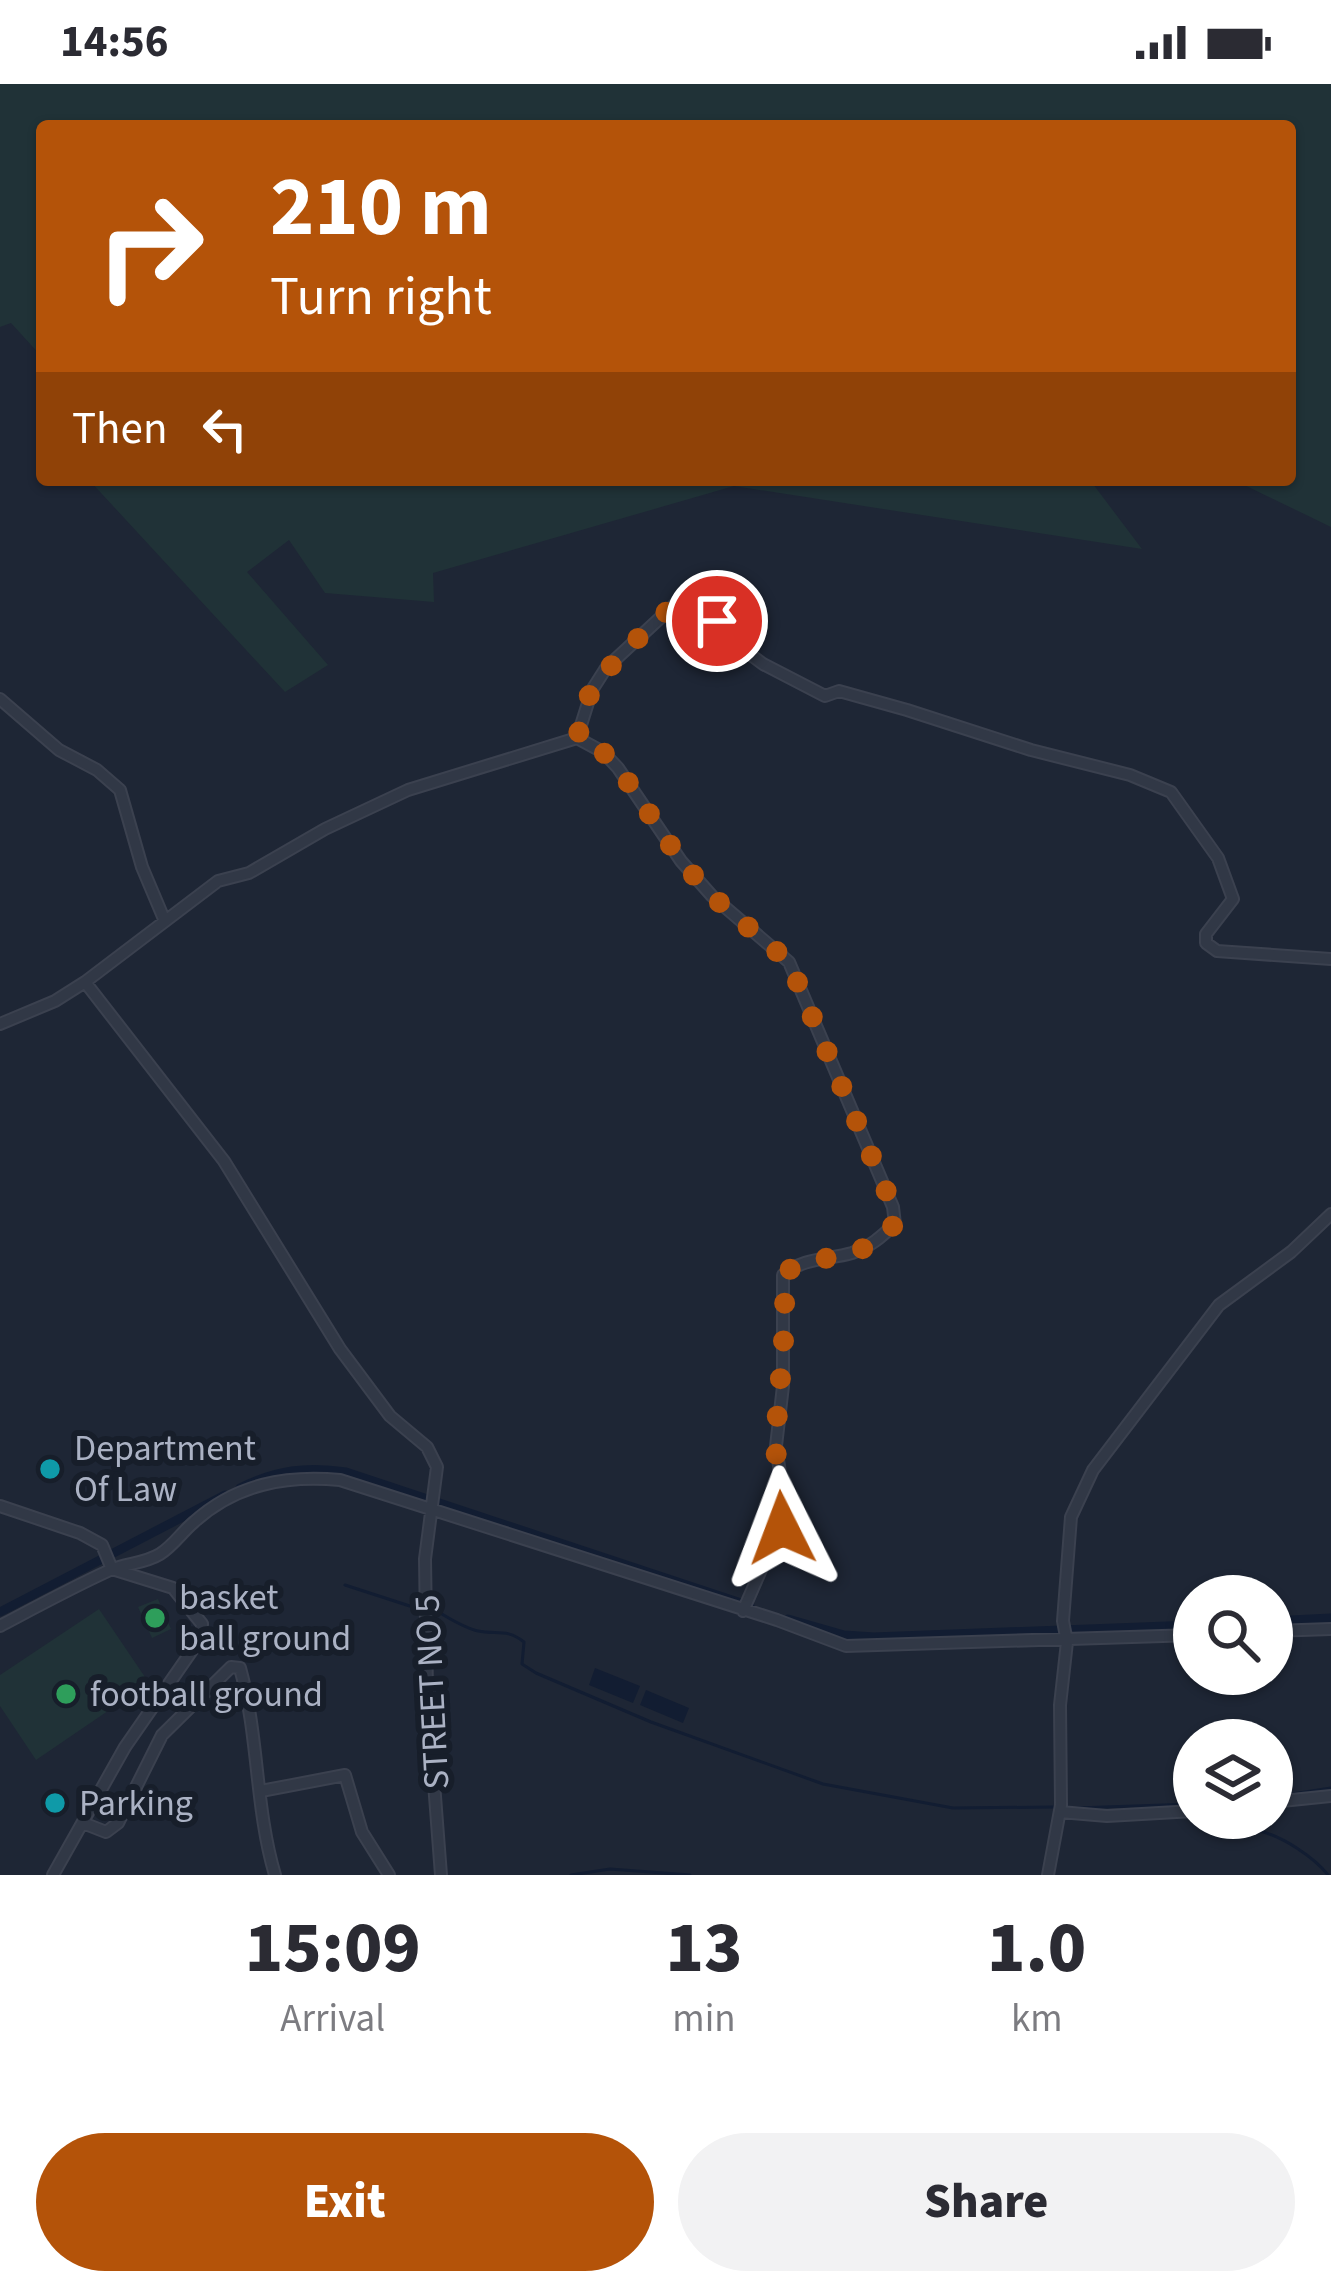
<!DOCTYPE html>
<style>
:root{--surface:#fff;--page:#f2f2f3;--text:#2b2b33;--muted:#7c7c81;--accent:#b45309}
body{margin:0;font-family:"Source Sans 3",sans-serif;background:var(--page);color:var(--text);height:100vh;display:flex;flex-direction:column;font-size:45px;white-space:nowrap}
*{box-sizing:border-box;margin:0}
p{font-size:39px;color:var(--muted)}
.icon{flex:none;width:66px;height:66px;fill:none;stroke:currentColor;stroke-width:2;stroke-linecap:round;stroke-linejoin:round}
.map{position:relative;height:1791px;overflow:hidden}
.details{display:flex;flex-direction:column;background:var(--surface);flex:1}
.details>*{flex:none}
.top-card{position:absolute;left:36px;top:36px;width:1260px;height:366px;border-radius:12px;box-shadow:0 3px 9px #0004;background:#b45309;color:#fff;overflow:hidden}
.fabs{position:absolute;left:1173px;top:1491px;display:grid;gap:24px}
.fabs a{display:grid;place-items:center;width:120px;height:120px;border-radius:50%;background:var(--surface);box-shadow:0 3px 9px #0004;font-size:60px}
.pin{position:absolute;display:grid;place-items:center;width:102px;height:102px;color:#fff;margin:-51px;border:6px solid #fff;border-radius:50%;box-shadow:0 3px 12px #0007}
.me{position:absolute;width:132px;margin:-66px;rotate:357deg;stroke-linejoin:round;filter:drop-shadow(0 0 9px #0008)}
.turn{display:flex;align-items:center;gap:42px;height:252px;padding:0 36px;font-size:54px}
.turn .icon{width:156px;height:156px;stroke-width:2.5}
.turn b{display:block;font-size:84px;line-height:102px}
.then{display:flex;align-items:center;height:114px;padding:0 36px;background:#0003;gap:24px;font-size:45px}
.eta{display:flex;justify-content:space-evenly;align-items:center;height:204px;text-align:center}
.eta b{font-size:72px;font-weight:800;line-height:84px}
.action{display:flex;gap:24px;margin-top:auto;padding:24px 36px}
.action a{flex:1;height:138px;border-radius:72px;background:var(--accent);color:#fff;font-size:48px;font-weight:800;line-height:138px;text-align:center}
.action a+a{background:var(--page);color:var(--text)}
.status{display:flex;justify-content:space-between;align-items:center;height:84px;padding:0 60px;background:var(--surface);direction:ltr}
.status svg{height:33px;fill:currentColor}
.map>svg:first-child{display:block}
.green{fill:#203237}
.water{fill:#121d32}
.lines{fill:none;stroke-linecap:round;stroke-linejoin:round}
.stream{stroke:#121d32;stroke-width:3}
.canal{stroke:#121d32;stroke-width:9}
.minor-casing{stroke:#3b414f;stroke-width:14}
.minor{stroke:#313846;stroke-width:10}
.route{stroke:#b45309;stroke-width:21;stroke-dasharray:0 37.8}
.culture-dot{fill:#0f9aa8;stroke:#171e2a;stroke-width:4.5}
.leisure-dot{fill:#2e9e5b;stroke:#171e2a;stroke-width:4.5}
.labels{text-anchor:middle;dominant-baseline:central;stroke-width:12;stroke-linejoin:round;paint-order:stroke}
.poi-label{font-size:36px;fill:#abb2c4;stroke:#171e2a;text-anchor:start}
.street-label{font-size:36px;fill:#abb2c4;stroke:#171e2a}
</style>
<div class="status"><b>14:56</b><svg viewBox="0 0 49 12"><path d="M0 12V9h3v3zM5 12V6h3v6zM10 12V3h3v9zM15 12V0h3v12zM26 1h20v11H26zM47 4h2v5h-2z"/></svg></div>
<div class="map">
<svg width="1331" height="1791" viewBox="0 0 1331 1791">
<rect width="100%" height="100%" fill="#1e2635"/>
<!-- green -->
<path class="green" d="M 0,0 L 1331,0 L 1331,443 L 1234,396 L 1290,396 L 1290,42 L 42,42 L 42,273 L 11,239 L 0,243 Z
M 89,396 L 1090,396 L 1142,465 L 734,402 L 433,489 L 434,518 L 325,509 L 289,456 L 247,488 L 328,581 L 285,608 Z
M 158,1515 L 171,1545 L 152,1554 L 138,1523 Z
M 99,1525 L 149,1599 L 36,1676 L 0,1622 L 0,1591 Z"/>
<!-- water -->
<path class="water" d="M 595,1584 L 640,1602 L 633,1619 L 589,1601 Z
M 646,1606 L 689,1624 L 683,1639 L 640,1621 Z"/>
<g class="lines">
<!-- stream -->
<path class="stream" d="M 345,1501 L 419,1525
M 433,1525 C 446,1532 463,1544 478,1547 C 496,1551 507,1544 524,1558 L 522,1580 L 536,1589 L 651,1638 L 823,1700 L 953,1724 L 1054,1723
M 1273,1713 L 1331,1704
M 1076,1724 L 1194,1720
M 1212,1734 C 1227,1746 1243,1742 1260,1747 C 1283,1753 1314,1773 1328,1791
M 571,1791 L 610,1785 L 690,1791"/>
<!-- canal -->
<path class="canal" d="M 240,1404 C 276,1386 307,1382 346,1388 L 750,1522
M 0,1528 L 225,1411
M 788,1535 L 844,1551 L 874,1553 L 1194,1541
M 1272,1537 L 1331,1534"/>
<!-- minor casing -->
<g class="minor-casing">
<path id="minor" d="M 0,615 L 59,666 L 97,686 L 120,706 L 142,783 L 164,835
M 85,898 L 224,1077 L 340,1265 L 390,1332 L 427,1363 L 437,1383 L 425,1475 L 427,1607 L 441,1791
M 0,940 L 55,917 L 85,898 L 218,797 L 249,789 L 325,745 L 408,706 L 577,654
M 0,1422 L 80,1449 L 102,1461 L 112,1485 L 173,1504 L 202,1540 L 200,1555 L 125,1663 L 53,1791
M 743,1527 L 786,1429 L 776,1362 L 783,1302 L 783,1191 C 804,1173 828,1176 852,1169 C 870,1163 881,1153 895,1140 L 893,1123 L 789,878 L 712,812 L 681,777 L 618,684 L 603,668 L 577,654 L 592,606 L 606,584 L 685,511 L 694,507 L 704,511 L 728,554 L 763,580 L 825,612 L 839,607 L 907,626 L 1031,666 L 1130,691 L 1171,708 L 1218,774 L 1233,815 L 1206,850 L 1206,859 L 1217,867 L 1331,875
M 0,1542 C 36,1523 71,1504 108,1487 C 125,1479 144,1480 160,1470 C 173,1462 182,1448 194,1438 C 236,1400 286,1391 340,1396 L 777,1536 L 846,1562 L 1194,1551
M 1272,1547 L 1331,1545
M 261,1707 L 345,1691 L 362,1748 L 389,1791
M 1272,1718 L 1331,1712
M 1060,1728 L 1107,1732 L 1194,1727
M 83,1739 L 106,1748 L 118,1739 L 162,1651 L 231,1583 L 240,1584 C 259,1652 255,1724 275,1791
M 1048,1791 L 1061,1721 L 1060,1621 L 1067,1558 L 1063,1537 L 1071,1433 L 1093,1386 L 1219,1221 L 1291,1168 L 1331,1130"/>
</g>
<!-- minor -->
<use href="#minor" class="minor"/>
</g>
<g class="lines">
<!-- route -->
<path class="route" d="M 717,537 L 704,511 L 694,507 C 677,514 599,590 591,607 C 585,622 582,639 577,654 L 603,668 L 618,683 L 681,777 L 712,812 L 789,878 L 893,1123 L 895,1140 C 881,1153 870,1163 852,1169 C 828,1176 804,1174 783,1190 C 789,1247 777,1304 776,1360 C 775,1389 789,1416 782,1444"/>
</g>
<!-- markers -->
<g class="culture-dot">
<circle cx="50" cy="1385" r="12"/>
<circle cx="55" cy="1719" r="12"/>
</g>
<g class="leisure-dot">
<circle cx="155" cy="1534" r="12"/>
<circle cx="66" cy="1610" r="12"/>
</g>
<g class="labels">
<!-- poi labels -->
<g class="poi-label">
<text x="74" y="1364">Department<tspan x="74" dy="41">Of Law</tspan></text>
<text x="179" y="1513">basket<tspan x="179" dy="41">ball ground</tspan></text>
<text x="90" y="1610">football ground</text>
<text x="79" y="1719">Parking</text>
</g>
<!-- street labels -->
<g class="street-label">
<text transform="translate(432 1608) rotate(-93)">STREET NO 5</text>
</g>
</g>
</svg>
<div class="fabs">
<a><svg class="icon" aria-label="search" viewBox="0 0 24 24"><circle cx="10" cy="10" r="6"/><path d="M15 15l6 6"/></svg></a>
<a><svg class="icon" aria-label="layers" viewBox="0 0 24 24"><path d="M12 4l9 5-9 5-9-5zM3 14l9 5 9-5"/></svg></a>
</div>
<div class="pin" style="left:717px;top:537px;background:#d93025"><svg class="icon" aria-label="arrive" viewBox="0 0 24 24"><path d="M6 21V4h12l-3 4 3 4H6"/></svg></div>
<svg class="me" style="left:782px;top:1444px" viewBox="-20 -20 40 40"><path d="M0-17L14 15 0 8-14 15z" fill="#b45309" stroke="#fff" stroke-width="4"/></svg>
<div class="top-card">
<div class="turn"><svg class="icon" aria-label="right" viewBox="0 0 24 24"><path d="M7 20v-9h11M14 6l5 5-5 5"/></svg><div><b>210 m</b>Turn right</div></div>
<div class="then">Then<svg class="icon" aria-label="left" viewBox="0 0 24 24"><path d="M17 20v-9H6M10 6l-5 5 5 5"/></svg></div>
</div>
</div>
<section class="details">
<div class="eta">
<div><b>15:09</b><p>Arrival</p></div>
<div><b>13</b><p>min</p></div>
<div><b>1.0</b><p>km</p></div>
</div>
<div class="action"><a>Exit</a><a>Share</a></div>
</section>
